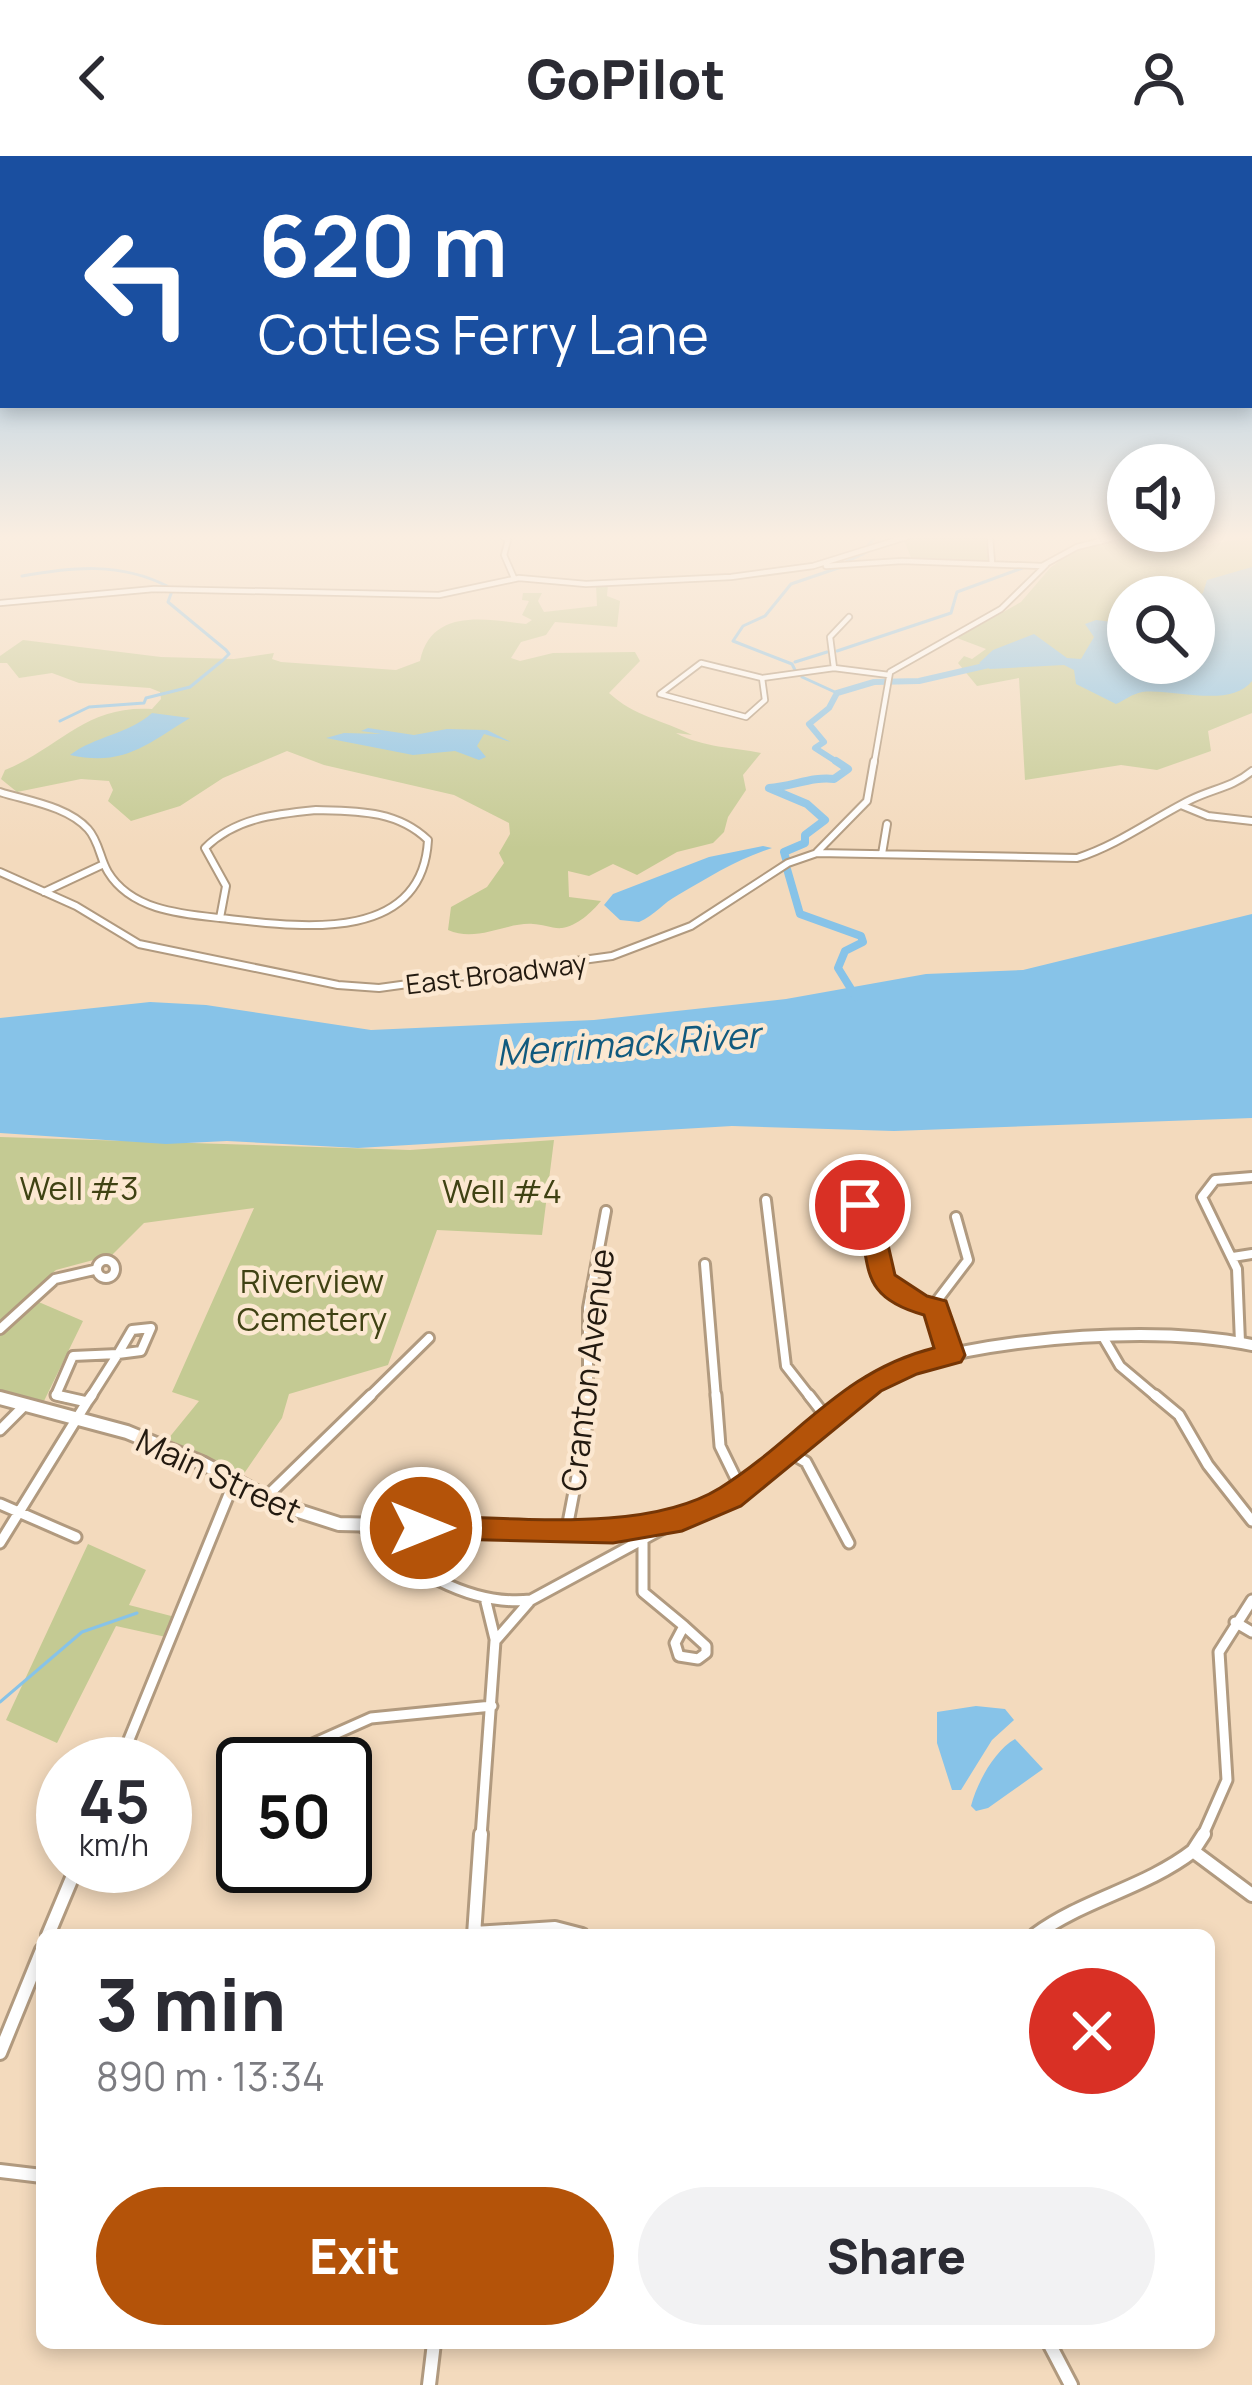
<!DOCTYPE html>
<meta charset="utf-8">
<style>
:root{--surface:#fff;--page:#f2f2f3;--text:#2b2b33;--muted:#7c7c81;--accent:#b45309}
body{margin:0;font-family:Manrope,sans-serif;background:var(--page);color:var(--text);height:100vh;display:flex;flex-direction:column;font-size:45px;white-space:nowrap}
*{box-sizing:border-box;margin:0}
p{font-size:39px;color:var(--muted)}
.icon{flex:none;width:66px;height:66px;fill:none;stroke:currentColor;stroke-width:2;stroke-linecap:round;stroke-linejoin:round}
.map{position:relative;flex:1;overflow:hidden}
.details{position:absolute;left:36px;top:1773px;width:1179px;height:420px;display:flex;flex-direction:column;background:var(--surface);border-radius:18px;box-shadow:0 6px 18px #0003}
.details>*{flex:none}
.hud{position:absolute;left:0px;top:0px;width:1254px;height:252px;box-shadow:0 6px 18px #0003;background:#1a4fa0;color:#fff;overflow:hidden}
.fabs{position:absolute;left:1107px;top:288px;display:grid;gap:24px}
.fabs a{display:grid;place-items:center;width:108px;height:108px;border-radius:50%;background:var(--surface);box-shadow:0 6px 18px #0003;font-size:60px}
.speed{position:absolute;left:36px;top:1581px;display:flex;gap:24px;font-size:60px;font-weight:700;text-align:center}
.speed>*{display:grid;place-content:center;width:156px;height:156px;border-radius:50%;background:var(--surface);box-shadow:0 6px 18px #0003;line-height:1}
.speed small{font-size:30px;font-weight:400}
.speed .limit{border:6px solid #111;border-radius:18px;background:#fff;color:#111}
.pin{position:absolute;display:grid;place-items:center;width:102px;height:102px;color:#fff;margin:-51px;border:6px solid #fff;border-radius:50%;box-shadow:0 3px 12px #0007}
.me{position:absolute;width:132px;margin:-66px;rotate:90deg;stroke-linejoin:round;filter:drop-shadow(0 0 9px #0008)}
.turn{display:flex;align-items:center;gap:42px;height:252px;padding:0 60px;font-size:54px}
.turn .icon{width:156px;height:156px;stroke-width:2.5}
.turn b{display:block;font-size:84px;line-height:102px}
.round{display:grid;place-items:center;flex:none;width:126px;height:126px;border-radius:63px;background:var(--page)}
.overview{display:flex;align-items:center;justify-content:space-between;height:204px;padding:0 60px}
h1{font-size:72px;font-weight:800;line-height:90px}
.action{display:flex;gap:24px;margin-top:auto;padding:24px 60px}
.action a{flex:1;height:138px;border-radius:72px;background:var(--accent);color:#fff;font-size:48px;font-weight:800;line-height:138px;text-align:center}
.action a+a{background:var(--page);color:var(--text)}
header{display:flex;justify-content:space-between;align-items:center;height:156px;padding:0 60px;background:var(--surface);font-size:54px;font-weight:800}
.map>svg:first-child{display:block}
.green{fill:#c4ca93;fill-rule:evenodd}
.water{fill:#87c3e8}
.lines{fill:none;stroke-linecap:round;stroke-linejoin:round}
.stream{stroke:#87c3e8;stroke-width:3}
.river-far1{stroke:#87c3e8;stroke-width:6}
.river{stroke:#87c3e8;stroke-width:8}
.minor-far4-casing{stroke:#b19a7f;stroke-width:8}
.minor-far3-casing{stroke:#b19a7f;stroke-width:10}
.minor-far2-casing{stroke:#b19a7f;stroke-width:14}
.minor-far1-casing{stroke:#b19a7f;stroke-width:15}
.minor-casing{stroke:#b19a7f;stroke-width:18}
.major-far1-casing{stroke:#b19a7f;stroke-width:16}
.major-casing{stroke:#b19a7f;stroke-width:18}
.minor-far4{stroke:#fff;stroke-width:4.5}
.minor-far3{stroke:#fff;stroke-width:6}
.minor-far2{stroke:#fff;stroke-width:8}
.minor-far1{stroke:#fff;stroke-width:9}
.minor{stroke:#fff;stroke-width:12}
.major-far1{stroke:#fff;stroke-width:10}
.major{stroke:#fff;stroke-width:12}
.route{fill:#b45309;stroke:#753606;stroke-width:3}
.labels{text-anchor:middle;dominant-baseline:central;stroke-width:9;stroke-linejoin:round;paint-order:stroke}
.far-street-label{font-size:27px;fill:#231a10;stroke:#fce8d1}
.park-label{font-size:33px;fill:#3f4213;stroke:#fce8d1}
.street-label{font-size:33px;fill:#231a10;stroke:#fce8d1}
.water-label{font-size:36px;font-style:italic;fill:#115a7e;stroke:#fce8d1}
</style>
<header><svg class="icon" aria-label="back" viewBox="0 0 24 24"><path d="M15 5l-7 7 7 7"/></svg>GoPilot<svg class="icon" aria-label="person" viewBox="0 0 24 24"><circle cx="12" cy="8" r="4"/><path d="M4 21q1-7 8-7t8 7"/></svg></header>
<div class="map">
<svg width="1252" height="2229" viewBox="0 0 1252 2229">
<rect width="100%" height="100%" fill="#f3dabd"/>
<!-- green -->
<path class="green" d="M 912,381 L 987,381 L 988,406 L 912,404 L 904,384 Z
M 1126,381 L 1153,398 L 1252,381 L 1252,557 L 1208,575 L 1211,595 L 1157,614 L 1121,609 L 1025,624 L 1019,522 L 977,530 L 958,507 L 964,500 L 972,503 L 986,493 L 957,482 L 1021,446 L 1050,412 L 1076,393 ZM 1128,441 L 1194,441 L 1194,507 L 1128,507 Z
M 596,429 L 608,429 L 607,440 L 620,445 L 617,471 L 555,466 L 546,479 L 521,486 L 511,502 L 520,505 L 553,497 L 635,496 L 640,505 L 609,537 C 634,560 662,564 692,579 L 676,577 C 704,592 733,591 761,597 L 743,619 L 746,634 L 728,661 L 724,676 L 713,687 L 677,696 L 637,719 L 613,708 L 589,720 L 568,715 L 569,741 L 601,745 C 592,756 577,770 562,772 C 553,773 542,768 533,768 C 506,766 477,787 448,774 L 451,751 L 487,731 L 504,707 L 499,697 L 510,678 L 509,667 L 454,639 L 324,609 L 287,595 L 223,622 L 180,650 L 131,665 L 108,645 L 113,634 L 109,625 L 81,623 L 17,636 L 1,623 L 5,614 C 61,591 85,549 152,553 L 161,543 L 160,536 L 150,532 L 79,527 L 52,517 L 19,522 L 7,507 L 0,507 L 0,500 L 23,484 L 161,501 L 234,503 L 274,497 L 272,503 L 281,506 L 396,514 L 420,505 C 431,452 485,463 526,468 L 532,464 L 522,459 L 529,445 L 522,444 L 523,437 L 542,437 L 538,445 L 544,456 L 597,450 Z
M 0,981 L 410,994 L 554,984 L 542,1079 L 437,1074 L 388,1209 L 289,1238 L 282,1262 L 243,1319 L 168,1283 L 199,1245 L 172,1236 L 254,1052 L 144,1067 L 112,1099 L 56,1114 L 27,1141 L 83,1165 L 44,1245 L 0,1234 Z
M 88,1388 L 146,1414 L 129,1449 L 175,1461 L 166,1481 L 116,1470 L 57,1587 L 6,1564 Z"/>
<!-- water -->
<path class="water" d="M 1252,411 L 1252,525 C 1230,553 1173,532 1142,536 C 1132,538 1125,544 1116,548 L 1076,528 L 1074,514 L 1064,509 L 990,513 L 979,507 L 993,494 L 1034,478 L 1067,502 L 1081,503 L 1094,481 L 1085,468 L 1096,464 L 1128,468 L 1128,507 L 1194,507 L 1193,441 L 1203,437 L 1207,424 Z
M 152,557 L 190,562 C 147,588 124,611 70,599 C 95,580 129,578 152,557 Z
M 368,572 L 414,579 L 447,573 L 487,574 L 511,586 L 484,578 L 477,590 L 486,601 L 479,604 L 455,595 L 413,599 L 326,582 L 344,577 L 382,578 L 361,575 Z
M 763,690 L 772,692 C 737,703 709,721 678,739 C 663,747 655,759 639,766 L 620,764 L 604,749 L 613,738 L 709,701 Z
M 1252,758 L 1252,962 L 894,975 L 732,970 L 358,992 L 227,985 L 166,988 L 0,977 L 0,862 L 150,846 L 206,849 L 371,874 L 594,864 L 786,843 L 926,818 L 1023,814 Z
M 976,1550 L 1005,1553 L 1014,1564 L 992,1584 L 961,1634 L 952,1634 L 937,1587 L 937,1556 Z
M 1015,1583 L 1043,1613 L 988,1652 L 976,1655 L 971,1650 C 977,1627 994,1595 1015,1583 Z"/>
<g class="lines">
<!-- stream -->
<path class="stream" d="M 867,391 L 875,381
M 846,406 L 869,395
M 22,420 C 73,411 120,406 167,430
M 172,435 L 168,446 L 226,494 L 229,498 L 224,503
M 837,495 L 951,457 L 957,436 L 1025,411
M 795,506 L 827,496
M 796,516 L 792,508 L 733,485 L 743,470 L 765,460 L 791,428 L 841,411
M 802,521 L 837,537
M 60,565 L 89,551 L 144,547 L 146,542 L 190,531 L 223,504
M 0,1546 L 82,1476 L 137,1457"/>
<!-- river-far1 -->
<path class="river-far1" d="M 840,608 L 815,592 L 824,586 L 809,568 L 829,552 L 837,537 L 874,526 L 919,525 L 993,508"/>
<!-- river -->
<path class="river" d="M 786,703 L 784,696 L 805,687 L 805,679 L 825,664 L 807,648 L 769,632 C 791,631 813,620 834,623 L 848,613 L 836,605
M 787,713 L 800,758 L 861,780 L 863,786 L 845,795 L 838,812 L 856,841"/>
<!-- minor-far4 casing -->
<g class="minor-far4-casing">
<path id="minor-far4" d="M 504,381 L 508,384 L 504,399 L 514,422
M 990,381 L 992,408
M 826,410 L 902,405 L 1042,410 L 1077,391 L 1117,381
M 0,447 L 154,433 L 439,439 L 519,422 L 586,428 L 731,421 L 813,410 L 906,381
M 701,507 L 762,522 L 765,544 L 746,561 L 660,538 Z
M 834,512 L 830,481 L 849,461
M 762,522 L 834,512 L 889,519
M 874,608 L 890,516 L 1001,453 L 1046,409"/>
</g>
<!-- minor-far3 casing -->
<g class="minor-far3-casing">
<path id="minor-far3" d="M 0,636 C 28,645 67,650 88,673 C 99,685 100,703 108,716 C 131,754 181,758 220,762
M 1181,649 L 1208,660 L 1252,665
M 316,654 C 357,655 397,654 428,684 C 422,791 294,770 220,762 L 226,730 L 205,692 C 235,662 275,658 316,654 Z
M 817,696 L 867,645 L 874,605
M 882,698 L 887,668
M 0,716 L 76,750 L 139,788 L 338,829 L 379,832 L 612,800 L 691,770 L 788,707 L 817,697 L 1077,702 C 1118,689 1152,663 1190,644 C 1212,633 1233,631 1252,615
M 44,736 L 104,708"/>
</g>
<!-- minor-far2 casing -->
<g class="minor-far2-casing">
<path id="minor-far2" d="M 766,1044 L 786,1210 L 811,1242
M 866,1065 L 854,1057 L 855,1051 L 867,1054 L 883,1123 L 918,1147 L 936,1152
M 1233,1101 L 1252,1098
M97 1113a9 9 0 1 1 18 0a9 9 0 1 1-18 0Z
M 705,1108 L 716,1242
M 151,1172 L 141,1195 L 118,1198 L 132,1174 Z
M 0,1173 L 55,1123 L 94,1114
M 1103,1181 L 1120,1210 L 1158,1242
M 1240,1186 L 1237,1113 L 1202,1041 L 1215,1024 L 1252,1021
M 950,1199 L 936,1146 L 968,1104 L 956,1061
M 69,1242 L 56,1239 L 73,1200 L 118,1198
M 90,1242 L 118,1198
M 368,1242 L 429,1182
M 588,1242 L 588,1152 L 606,1055"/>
</g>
<!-- minor-far1 casing -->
<g class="minor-far1-casing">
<path id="minor-far1" d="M 56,1239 L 87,1246
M 716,1239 L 720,1290 L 741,1333
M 809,1239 L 826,1261
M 1155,1239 L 1179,1259 L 1208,1309 L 1252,1365
M 87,1246 L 92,1239
M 0,1274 L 24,1250
M 787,1295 L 806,1306 L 849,1387
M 266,1341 L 371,1239
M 0,1348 L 76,1381
M 364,1372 C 409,1412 468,1451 531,1444 L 664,1372
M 567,1372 L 588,1263 L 588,1239
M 643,1383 L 643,1436 L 684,1470
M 0,1387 L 87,1246
M 486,1446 L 495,1483
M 1235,1466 L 1252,1476
M 684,1470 L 706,1490 L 706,1497 L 698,1503 L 679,1500 L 675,1487 Z
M 281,1602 L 371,1562 L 492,1550
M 119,1608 L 234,1326
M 252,1608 L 257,1597 L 267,1593 L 279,1598 L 280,1608
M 481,1681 L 495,1485 L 529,1446
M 1202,1681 L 1227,1624 L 1219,1496 L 1252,1444"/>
</g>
<!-- minor casing -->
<g class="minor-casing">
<path id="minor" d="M 1193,1695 L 1204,1678
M 474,1777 L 555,1772 L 582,1779
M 48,1779 L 77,1710
M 474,1779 L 481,1678
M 1035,1779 C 1084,1743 1145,1732 1193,1695 L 1252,1739
M 0,1897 L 42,1794
M 0,2015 L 42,2020
M 1049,2187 L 1071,2229
M 429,2229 L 434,2187"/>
</g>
<!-- major-far1 casing -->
<g class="major-far1-casing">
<path id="major-far1" d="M 850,1242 C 870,1231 893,1214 915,1207 C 1010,1181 1156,1169 1252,1189"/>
</g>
<!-- major casing -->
<g class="major-casing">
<path id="major" d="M 0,1242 L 127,1276 L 202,1307 L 280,1349 L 339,1368 L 613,1374 L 664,1368 L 730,1341 L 855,1239"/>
</g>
<!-- minor-far4 -->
<use href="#minor-far4" class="minor-far4"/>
<!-- minor-far3 -->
<use href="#minor-far3" class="minor-far3"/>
<!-- minor-far2 -->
<use href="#minor-far2" class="minor-far2"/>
<!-- minor-far1 -->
<use href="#minor-far1" class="minor-far1"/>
<!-- minor -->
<use href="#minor" class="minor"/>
<!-- major-far1 -->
<use href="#major-far1" class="major-far1"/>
<!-- major -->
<use href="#major" class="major"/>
</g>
<!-- sky -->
<linearGradient id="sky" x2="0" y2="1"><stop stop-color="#81bae8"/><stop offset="0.55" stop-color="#faeee1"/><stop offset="1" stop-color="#faeee1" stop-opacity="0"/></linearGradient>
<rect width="1252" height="693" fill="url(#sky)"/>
<!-- route -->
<path class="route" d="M 860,1040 L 880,1054 L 895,1119 L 927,1140 L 946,1145 L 965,1199 L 961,1206 L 917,1218 L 881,1235 L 741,1350 L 682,1375 L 613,1387 L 409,1382 L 405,1372 L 409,1363 L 421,1360 C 508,1360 644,1379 720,1332 C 797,1284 841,1215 934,1192 L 924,1159 C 844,1137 881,1095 847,1049 Z"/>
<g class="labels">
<!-- far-street labels -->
<g class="far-street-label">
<text transform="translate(496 817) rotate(-7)">East Broadway</text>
</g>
<!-- park labels -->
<g class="park-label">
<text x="79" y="1031">Well #3</text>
<text x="502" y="1034">Well #4</text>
<text x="312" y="1124">Riverview<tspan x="312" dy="38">Cemetery</tspan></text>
</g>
<!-- street labels -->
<g class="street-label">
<text transform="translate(587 1214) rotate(-83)">Cranton Avenue</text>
<text transform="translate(219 1319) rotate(25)">Main Street</text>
</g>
<!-- water labels -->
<g class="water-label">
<text transform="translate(628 887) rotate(-4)">Merrimack River</text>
</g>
</g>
</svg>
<div class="fabs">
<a><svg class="icon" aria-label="sound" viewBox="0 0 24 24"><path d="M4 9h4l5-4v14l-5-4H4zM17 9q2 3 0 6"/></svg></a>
<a><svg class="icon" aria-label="search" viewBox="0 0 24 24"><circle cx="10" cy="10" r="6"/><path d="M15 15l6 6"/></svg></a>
</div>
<div class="speed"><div>45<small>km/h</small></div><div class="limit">50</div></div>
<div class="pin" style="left:860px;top:1049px;background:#d93025"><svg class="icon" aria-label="arrive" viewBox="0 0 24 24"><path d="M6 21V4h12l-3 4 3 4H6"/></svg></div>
<svg class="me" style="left:421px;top:1372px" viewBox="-20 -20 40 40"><circle r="17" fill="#b45309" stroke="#fff" stroke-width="3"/><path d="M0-11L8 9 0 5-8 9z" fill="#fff"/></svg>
<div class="hud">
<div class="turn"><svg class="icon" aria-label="left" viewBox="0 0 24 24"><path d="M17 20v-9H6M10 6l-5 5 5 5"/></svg><div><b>620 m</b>Cottles Ferry Lane</div></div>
</div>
<section class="details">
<div class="overview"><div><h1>3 min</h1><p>890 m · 13:34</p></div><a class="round" style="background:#d93025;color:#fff"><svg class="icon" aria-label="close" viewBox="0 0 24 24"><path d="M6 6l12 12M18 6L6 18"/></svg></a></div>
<div class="action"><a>Exit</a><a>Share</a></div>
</section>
</div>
